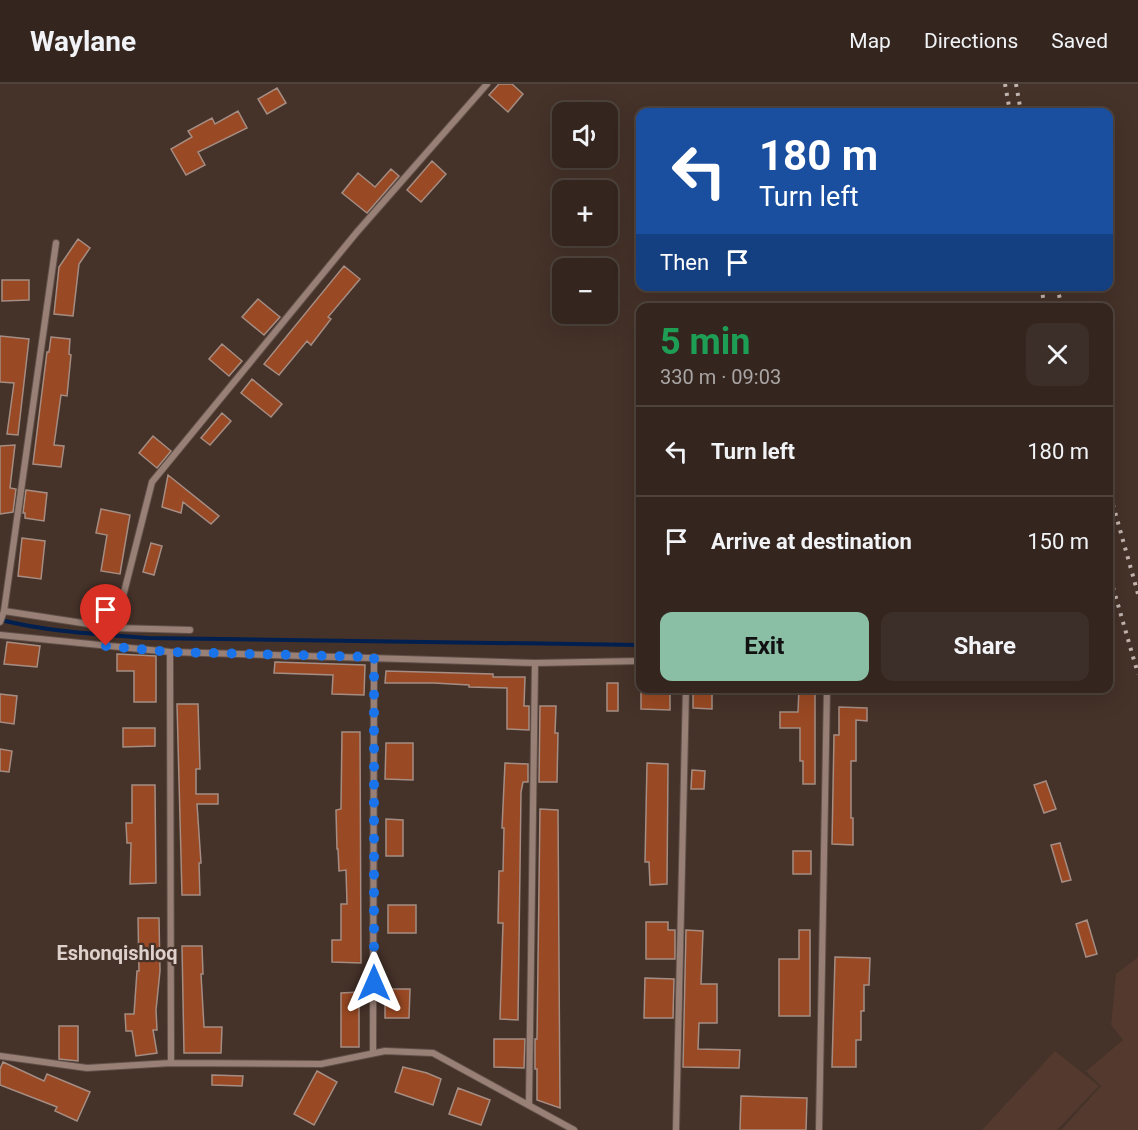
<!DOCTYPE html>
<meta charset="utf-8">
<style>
:root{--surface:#34261f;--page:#3c2e28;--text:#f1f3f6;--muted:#a9a5a4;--line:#4e433d;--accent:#8abfa5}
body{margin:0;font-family:Roboto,sans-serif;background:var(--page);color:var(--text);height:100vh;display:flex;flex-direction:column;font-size:22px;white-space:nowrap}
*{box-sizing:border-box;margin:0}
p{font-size:20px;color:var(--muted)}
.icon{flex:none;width:33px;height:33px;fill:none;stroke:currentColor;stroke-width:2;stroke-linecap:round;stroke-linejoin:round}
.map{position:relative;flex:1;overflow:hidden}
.side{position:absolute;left:636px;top:219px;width:477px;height:390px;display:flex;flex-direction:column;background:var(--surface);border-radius:12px;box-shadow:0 6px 24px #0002,0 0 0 2px var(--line)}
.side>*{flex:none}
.guide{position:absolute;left:636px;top:24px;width:477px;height:183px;border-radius:12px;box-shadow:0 6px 24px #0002,0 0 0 2px var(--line);background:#1a4fa0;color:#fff;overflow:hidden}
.buttons{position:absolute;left:552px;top:18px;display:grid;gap:12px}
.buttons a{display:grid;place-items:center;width:66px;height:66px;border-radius:12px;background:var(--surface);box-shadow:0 6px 24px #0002,0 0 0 2px var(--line);font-size:30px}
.pin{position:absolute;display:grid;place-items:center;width:51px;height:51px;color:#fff;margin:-62px -26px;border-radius:50% 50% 50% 0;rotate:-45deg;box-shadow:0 0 6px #0007}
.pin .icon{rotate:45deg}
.me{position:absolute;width:66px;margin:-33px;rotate:0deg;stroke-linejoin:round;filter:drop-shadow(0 0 4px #0008)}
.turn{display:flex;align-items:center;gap:21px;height:126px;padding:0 24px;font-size:27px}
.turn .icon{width:78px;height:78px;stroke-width:2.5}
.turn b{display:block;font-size:42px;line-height:51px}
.then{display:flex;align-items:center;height:57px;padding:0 24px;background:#0003;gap:12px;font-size:22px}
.round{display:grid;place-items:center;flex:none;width:63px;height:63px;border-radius:12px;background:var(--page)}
.overview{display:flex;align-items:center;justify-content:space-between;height:102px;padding:0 24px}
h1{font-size:36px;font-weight:700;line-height:45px;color:#1e9e55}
.cta{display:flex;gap:12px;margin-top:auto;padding:12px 24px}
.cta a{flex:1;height:69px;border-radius:12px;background:var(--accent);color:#111;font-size:24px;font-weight:700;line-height:69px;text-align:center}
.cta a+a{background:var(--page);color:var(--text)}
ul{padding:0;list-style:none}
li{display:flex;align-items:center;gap:18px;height:90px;padding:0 24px;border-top:2px solid var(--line)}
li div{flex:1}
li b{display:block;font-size:22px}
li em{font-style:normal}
header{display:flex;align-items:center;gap:36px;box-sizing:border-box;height:84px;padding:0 30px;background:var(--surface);border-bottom:2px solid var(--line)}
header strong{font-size:28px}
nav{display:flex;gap:33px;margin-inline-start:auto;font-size:21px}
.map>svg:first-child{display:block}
.built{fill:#53392e}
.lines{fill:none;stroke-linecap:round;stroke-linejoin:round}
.stream{stroke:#01204f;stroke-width:4}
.building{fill:#994923;stroke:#a58d83;stroke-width:1.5}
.street-casing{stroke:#615049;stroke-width:8}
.street{stroke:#988077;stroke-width:6}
.rail{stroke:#c2b4ae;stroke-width:4;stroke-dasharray:3 6;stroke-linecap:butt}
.route{stroke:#1a73e8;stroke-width:10;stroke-dasharray:0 18}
.labels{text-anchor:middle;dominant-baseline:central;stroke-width:4.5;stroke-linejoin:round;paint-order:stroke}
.quarter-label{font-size:20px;font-weight:bold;fill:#ded1cc;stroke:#453229}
</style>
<header>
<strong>Waylane</strong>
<nav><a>Map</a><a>Directions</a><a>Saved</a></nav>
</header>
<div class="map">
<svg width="1138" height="1046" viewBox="0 0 1138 1046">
<rect width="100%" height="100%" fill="#453229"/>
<!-- built -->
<path class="built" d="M 1138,873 L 1138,1046 L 1061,1046 L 1101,1002 L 1086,987 L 1123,956 L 1111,941 L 1116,890 Z
M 1055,967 L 1099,1002 L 1057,1046 L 982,1046 Z"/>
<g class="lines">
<!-- stream -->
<path class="stream" d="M 1,536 C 49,548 98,550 148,554 L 640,561"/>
</g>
<!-- building -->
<path class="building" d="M 499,0 L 512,0 L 523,10 L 508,28 L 489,11 Z
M 277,4 L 286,19 L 267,30 L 258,15 Z
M 238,27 L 247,44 L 198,68 L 205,81 L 186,91 L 171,65 L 192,53 L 188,47 L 212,34 L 215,40 Z
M 432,77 L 446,90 L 421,118 L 407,106 Z
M 391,85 L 399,92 L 367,129 L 342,109 L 358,89 L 375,103 Z
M 78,155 L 90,164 L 79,180 L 73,232 L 54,230 L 59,183 Z
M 344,182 L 360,195 L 328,233 L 331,235 L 311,261 L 307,257 L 279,291 L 264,280 Z
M 2,196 L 29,196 L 29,216 L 2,217 Z
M 258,215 L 280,233 L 264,251 L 242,233 Z
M 0,252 L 29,255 L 18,351 L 7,350 L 14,299 L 0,298 Z
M 51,253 L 70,255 L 69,270 L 71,271 L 67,312 L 61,311 L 54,361 L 64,362 L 61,383 L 33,380 L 47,268 L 49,268 Z
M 222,260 L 242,277 L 229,292 L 209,275 Z
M 252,295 L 282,320 L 271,333 L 241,309 Z
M 222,329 L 231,337 L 210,361 L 201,354 Z
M 153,352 L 171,367 L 157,384 L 139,369 Z
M 15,361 L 10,404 L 16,405 L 13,428 L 0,430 L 0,362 Z
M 168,391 L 219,432 L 211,440 L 183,418 L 181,429 L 162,423 Z
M 26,406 L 47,409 L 44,437 L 25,434 L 25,429 L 23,429 Z
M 101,425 L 130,431 L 120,490 L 101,487 L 107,451 L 96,449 Z
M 22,454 L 45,457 L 41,495 L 18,492 Z
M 151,459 L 162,462 L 154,491 L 143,488 Z
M 7,558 L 40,562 L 37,583 L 4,580 Z
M 117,570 L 156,572 L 156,618 L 134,618 L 134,587 L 117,587 Z
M 275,578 L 365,581 L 364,611 L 332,610 L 333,591 L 274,589 Z
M 386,587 L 493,590 L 493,593 L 525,593 L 524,622 L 529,622 L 529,646 L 507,645 L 507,604 L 469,603 L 469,601 L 434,599 L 385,599 Z
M 607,599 L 618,599 L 618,627 L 607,627 Z
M 641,604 L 670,604 L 670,626 L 641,625 Z
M 693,604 L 712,604 L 712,625 L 693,624 Z
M 799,604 L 815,604 L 815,700 L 803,700 L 803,677 L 800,677 L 800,644 L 780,644 L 780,628 L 798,628 Z
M 0,610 L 17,612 L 14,640 L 0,638 Z
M 177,620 L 198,620 L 200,685 L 196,685 L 196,710 L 218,710 L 218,720 L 197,720 L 201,779 L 199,779 L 200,811 L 182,811 Z
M 540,622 L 556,622 L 555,649 L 558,649 L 557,698 L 539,698 Z
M 839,623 L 867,624 L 867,637 L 856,636 L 856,677 L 851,677 L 851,734 L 853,734 L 853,761 L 832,760 L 834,651 L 839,651 Z
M 123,644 L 155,644 L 155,662 L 123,663 Z
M 342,648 L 360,648 L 361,879 L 332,878 L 332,856 L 341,856 L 341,820 L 347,820 L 346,786 L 339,787 L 338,765 L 337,765 L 336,726 L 341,725 Z
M 386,659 L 413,659 L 413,696 L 385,695 Z
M 0,665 L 12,667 L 9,688 L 0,687 Z
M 505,679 L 528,680 L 528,698 L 523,698 L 521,708 L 518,936 L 500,935 L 503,839 L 498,839 L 499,787 L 503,787 L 504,744 L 502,744 Z
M 647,679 L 668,680 L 667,800 L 650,801 L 649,778 L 645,778 Z
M 692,686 L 705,687 L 704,705 L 691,705 Z
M 1046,697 L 1056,725 L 1044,729 L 1034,701 Z
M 132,701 L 155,701 L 156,799 L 130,800 L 131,759 L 127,759 L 126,739 L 132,739 Z
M 540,725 L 558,726 L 560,1024 L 537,1016 L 537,985 L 535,985 L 535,955 L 537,955 Z
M 386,735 L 403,736 L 403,772 L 386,772 Z
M 1060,759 L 1071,796 L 1062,798 L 1051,761 Z
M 793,767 L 811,767 L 811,790 L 793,790 Z
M 388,821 L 416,821 L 416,849 L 388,849 Z
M 138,834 L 159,834 L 160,887 L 156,926 L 157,946 L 153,946 L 157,969 L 136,972 L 132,947 L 126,947 L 125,930 L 134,930 L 137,887 L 139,887 Z
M 1087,836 L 1097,870 L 1086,873 L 1076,840 Z
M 646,838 L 668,838 L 668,846 L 675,846 L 675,875 L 646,875 Z
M 686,846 L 703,847 L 701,900 L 717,900 L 717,939 L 699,939 L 698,965 L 740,966 L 739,984 L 683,983 Z
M 799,846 L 810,846 L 810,932 L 779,932 L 779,875 L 799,875 Z
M 182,862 L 202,862 L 203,890 L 201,890 L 204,943 L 222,943 L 221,969 L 184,969 Z
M 835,873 L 870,874 L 869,901 L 864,901 L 864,927 L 861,927 L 861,956 L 856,956 L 856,983 L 832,983 Z
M 645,894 L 674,895 L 673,934 L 644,934 Z
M 385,905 L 410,905 L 409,934 L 385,934 Z
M 359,908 L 359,963 L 341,963 L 341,909 Z
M 59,942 L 78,942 L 78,977 L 59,975 Z
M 494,955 L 525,955 L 524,984 L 494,983 Z
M 3,978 L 44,997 L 47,990 L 90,1008 L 77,1037 L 55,1027 L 57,1023 L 0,1001 L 0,985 Z
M 403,983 L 427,989 L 441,995 L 433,1021 L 395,1008 Z
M 317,987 L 337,998 L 314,1041 L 294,1030 Z
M 212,991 L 243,992 L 242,1002 L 212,1001 Z
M 458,1004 L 490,1016 L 481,1041 L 449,1030 Z
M 741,1012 L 807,1014 L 806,1046 L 740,1046 Z"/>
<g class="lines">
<!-- street casing -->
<g class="street-casing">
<path id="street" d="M 4,527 L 115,544 L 190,546
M 0,538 L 4,527 L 56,159
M 115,544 L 152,398 L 357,148 L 487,0
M 0,551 L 170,568 L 535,579 L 640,577
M 170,568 L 171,979
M 373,969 L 374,573
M 0,972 L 87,984 L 171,979 L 321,980 L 385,967 L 433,969 L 574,1046
M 529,1020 L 535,579
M 676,1046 L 686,604
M 819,1046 L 827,604"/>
</g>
<!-- street -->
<use href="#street" class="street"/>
<!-- rail -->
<path class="rail" d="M 1005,0 L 1010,28
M 1016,0 L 1021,28
M 1041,202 L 1045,224
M 1057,202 L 1062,224
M 1108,403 L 1138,510
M 1108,486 L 1138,590"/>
</g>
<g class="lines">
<!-- route -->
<path class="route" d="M 106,562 L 170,568 L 374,573 L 374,899"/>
</g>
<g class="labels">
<!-- quarter labels -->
<g class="quarter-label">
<text x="117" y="869">Eshonqishloq</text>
</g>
</g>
</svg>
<div class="buttons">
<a><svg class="icon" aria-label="sound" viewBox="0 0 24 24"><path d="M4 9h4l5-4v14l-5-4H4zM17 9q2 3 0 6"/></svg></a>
<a>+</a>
<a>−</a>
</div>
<div class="pin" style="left:106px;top:562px;background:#d93025"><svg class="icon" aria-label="arrive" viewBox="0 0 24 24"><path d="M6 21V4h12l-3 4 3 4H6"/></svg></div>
<svg class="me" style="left:374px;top:899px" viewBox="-20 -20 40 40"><path d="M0-17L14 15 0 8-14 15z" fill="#1a73e8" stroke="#fff" stroke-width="4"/></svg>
<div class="guide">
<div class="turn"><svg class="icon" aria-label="left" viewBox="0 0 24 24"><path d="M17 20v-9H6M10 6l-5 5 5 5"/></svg><div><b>180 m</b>Turn left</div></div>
<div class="then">Then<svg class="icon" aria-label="arrive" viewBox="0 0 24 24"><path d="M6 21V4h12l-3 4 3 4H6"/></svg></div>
</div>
<section class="side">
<div class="overview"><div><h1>5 min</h1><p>330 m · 09:03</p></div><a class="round"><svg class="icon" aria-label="close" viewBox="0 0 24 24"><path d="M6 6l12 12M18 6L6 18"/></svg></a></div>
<ul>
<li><svg class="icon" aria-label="left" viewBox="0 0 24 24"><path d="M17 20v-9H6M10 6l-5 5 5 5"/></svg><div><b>Turn left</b></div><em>180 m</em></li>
<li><svg class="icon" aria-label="arrive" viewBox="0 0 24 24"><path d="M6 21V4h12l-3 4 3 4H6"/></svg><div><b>Arrive at destination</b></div><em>150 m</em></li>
</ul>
<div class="cta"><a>Exit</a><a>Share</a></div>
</section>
</div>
